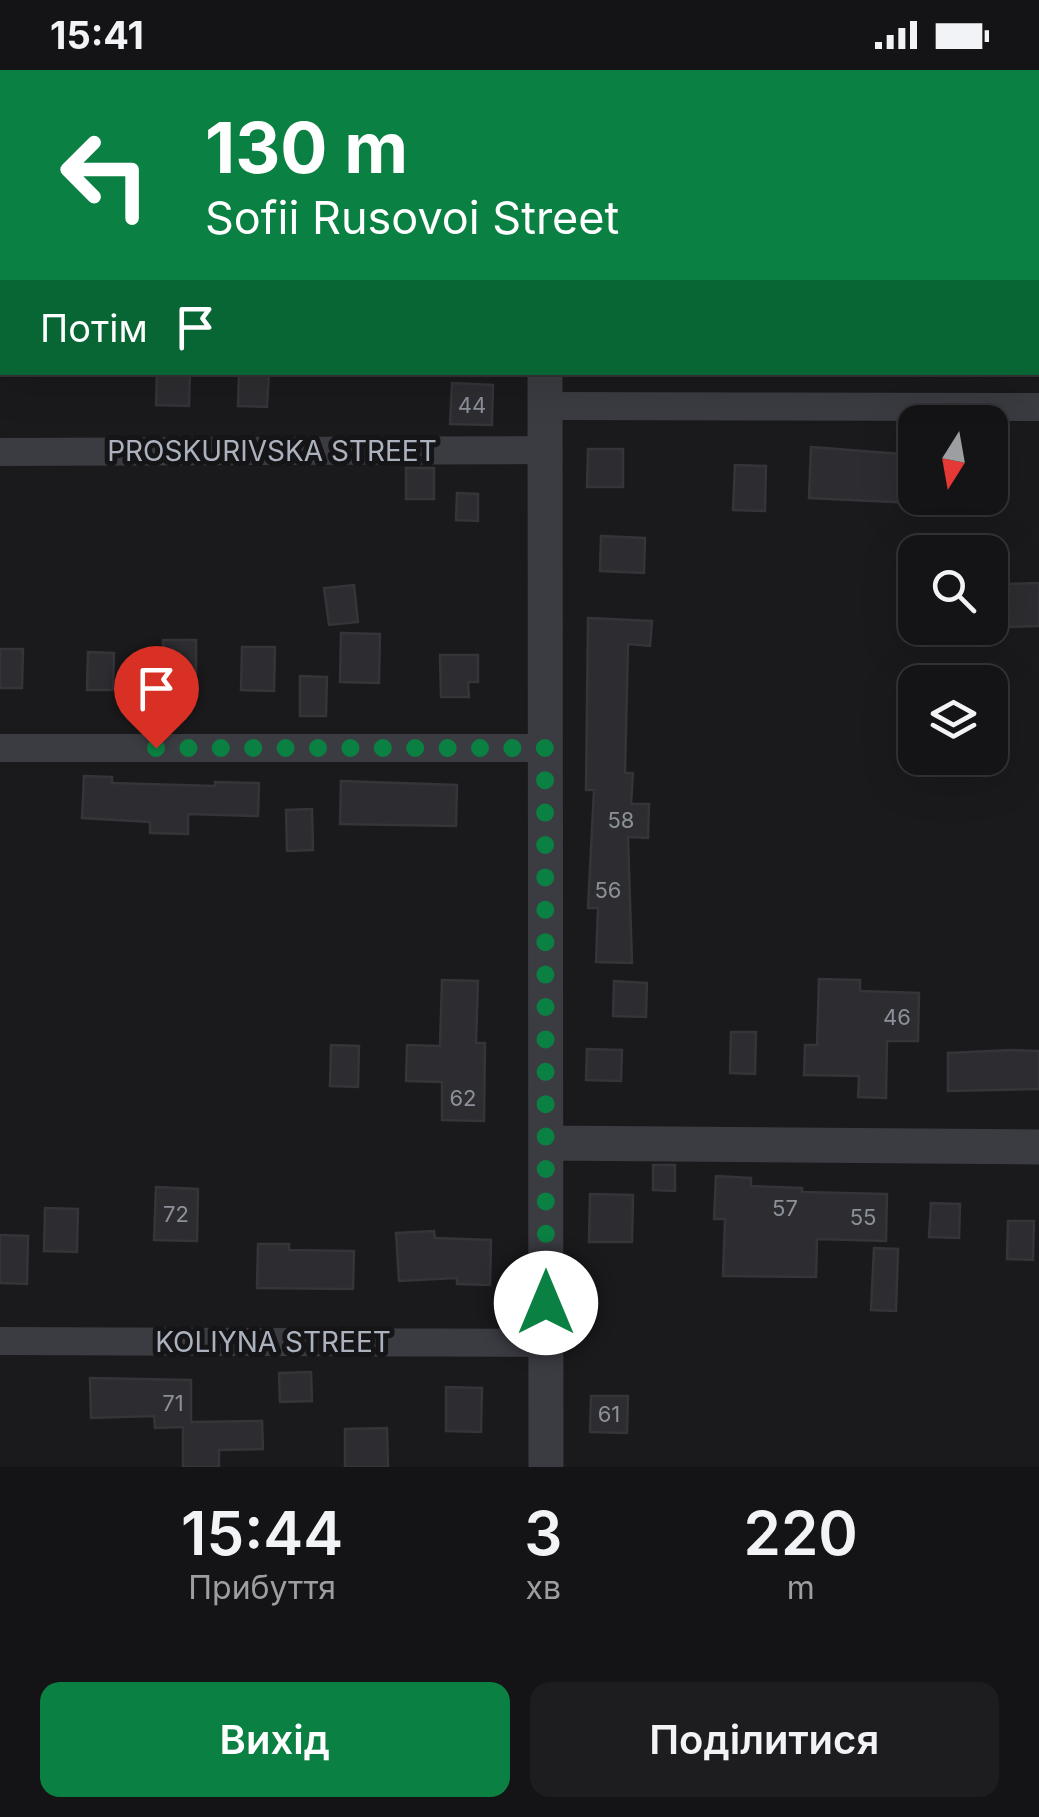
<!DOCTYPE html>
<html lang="uk">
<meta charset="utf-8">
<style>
:root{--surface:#141416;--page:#1d1d1f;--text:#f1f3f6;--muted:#9d9ea1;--line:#333335;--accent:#0b8043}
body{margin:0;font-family:Inter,sans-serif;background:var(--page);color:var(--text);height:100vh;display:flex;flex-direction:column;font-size:38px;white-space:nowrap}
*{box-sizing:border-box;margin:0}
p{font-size:32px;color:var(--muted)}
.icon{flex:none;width:55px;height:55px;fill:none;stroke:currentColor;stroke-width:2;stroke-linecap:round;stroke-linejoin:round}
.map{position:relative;height:1397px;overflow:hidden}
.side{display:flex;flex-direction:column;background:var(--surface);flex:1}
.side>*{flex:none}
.hud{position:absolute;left:0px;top:0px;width:1040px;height:305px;box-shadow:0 10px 40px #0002,0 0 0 2px var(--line);background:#0b8043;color:#fff;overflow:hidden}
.needle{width:65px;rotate:191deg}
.controls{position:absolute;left:898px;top:335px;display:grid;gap:20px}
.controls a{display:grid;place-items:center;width:110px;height:110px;border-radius:20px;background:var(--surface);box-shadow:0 10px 40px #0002,0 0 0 2px var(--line);font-size:50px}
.pin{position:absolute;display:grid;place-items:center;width:85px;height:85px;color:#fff;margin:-102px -42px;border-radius:50% 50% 50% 0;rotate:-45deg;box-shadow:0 0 10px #0007}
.pin .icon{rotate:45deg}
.me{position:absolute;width:110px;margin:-55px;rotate:0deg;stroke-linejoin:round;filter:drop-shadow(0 0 8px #0008)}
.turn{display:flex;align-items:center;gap:35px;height:210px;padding:0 40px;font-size:45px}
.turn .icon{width:130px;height:130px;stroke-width:2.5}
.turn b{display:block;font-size:70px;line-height:85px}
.then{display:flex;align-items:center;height:95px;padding:0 40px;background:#0003;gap:20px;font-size:38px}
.eta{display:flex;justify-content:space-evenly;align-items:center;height:170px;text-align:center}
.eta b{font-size:60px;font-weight:600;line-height:70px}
.action{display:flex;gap:20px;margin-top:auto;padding:20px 40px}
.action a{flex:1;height:115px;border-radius:20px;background:var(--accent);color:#fff;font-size:40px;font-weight:600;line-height:115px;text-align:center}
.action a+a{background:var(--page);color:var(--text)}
.status{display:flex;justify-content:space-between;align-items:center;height:70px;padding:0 50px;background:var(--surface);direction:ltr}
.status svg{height:28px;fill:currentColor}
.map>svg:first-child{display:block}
.building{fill:#2d2d31;stroke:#343439;stroke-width:2.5}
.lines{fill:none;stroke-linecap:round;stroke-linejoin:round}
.minor{stroke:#3b3c42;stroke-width:28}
.tertiary{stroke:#3b3c42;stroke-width:35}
.route{stroke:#0b8043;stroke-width:18;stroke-dasharray:0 32.4}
.labels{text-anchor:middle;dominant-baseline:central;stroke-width:10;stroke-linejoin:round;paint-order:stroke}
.number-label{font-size:22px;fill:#8c9099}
.street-label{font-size:28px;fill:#acb2bd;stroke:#151518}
</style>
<div class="status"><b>15:41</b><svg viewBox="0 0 49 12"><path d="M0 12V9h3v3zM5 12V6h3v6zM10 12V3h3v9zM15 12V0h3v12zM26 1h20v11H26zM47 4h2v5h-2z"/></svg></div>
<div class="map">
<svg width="1039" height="1397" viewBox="0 0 1039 1397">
<rect width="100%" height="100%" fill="#1a1a1d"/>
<!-- building -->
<path class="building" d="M 157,302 L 190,302 L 189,336 L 156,335 Z
M 239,302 L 269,302 L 267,337 L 238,336 Z
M 452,313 L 493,315 L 492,355 L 450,354 Z
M 811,377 L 914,385 L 913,433 L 809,428 Z
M 588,379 L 623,379 L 623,417 L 587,417 Z
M 735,395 L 766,396 L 765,441 L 733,440 Z
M 406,398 L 434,398 L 434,429 L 406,429 Z
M 457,423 L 478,424 L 478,451 L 456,450 Z
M 601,466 L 645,468 L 644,503 L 600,501 Z
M 1039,513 L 1039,556 L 1007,557 L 1006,514 Z
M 354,515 L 358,552 L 329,555 L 324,518 Z
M 588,548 L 652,551 L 650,576 L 628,574 L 625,703 L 633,703 L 631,734 L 649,734 L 648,768 L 628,767 L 632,893 L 596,892 L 598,838 L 588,838 L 594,720 L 586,720 Z
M 341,563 L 380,564 L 379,613 L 340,612 Z
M 163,570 L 196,570 L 196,609 L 162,608 Z
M 242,577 L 275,577 L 274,621 L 241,620 Z
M 0,579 L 23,579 L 22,618 L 0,618 Z
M 88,582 L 114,583 L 113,620 L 87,620 Z
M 440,585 L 478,585 L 478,612 L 468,612 L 469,627 L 441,627 Z
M 300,606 L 327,607 L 326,646 L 300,646 Z
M 84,706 L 112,707 L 112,713 L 215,716 L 215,712 L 259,713 L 258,746 L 188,744 L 188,764 L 150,763 L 150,752 L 82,748 Z
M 341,711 L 457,715 L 456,756 L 340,754 Z
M 312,739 L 313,780 L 287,781 L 286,740 Z
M 819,909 L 860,910 L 860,921 L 919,923 L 918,971 L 887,971 L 886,1028 L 858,1027 L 859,1006 L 804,1005 L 805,975 L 817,975 Z
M 442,910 L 478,911 L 476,973 L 485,973 L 484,1051 L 442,1050 L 442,1012 L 406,1011 L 407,975 L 440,976 Z
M 614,911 L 647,913 L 646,947 L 613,946 Z
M 731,962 L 756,962 L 755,1004 L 730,1003 Z
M 331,975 L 359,976 L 358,1017 L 330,1016 Z
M 587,979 L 622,980 L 621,1011 L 586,1010 Z
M 1012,980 L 1039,981 L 1039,1019 L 948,1021 L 948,983 Z
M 653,1095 L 675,1095 L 675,1121 L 653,1120 Z
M 716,1106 L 751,1108 L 751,1116 L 802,1118 L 802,1122 L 887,1124 L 886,1171 L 817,1169 L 816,1207 L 723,1206 L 725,1149 L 714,1149 Z
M 156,1117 L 198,1119 L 197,1171 L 154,1170 Z
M 590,1124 L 633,1125 L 632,1172 L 589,1172 Z
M 931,1133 L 960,1134 L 959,1168 L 929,1167 Z
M 45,1138 L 78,1139 L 77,1182 L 44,1181 Z
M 1008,1151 L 1034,1151 L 1033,1190 L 1007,1189 Z
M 434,1161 L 435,1168 L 491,1170 L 490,1215 L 457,1214 L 457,1208 L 399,1211 L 396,1163 Z
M 0,1165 L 28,1166 L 27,1214 L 0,1213 Z
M 258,1174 L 289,1174 L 289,1180 L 354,1181 L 353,1219 L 257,1218 Z
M 874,1178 L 898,1179 L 896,1241 L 871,1240 Z
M 311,1302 L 312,1331 L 280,1332 L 279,1303 Z
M 90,1308 L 191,1310 L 191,1352 L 262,1351 L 263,1379 L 219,1380 L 219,1397 L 183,1397 L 183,1357 L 155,1358 L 154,1346 L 91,1348 Z
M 446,1317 L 482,1318 L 481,1362 L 446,1361 Z
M 591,1326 L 628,1326 L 627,1363 L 590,1362 Z
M 387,1358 L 388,1397 L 345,1397 L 345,1359 Z"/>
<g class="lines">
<!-- minor -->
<path class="minor" d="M 0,84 L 2,84
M 545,336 L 1039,337
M 0,382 L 545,380
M 0,678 L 545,678
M 0,1271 L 546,1273"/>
<!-- tertiary -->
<path class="tertiary" d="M 544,0 L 544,2
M 545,302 L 546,1397
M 546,1073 L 1039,1077"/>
</g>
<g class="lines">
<!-- route -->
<path class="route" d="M 156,678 L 545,678 L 546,1233"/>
</g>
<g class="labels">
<!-- number labels -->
<g class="number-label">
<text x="472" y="335">44</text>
<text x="621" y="750">58</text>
<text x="608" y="820">56</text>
<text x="897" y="947">46</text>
<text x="463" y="1028">62</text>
<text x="785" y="1138">57</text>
<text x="176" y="1144">72</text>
<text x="863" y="1147">55</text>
<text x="173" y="1333">71</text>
<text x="609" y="1344">61</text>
</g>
<!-- street labels -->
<g class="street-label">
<text x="272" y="381">PROSKURIVSKA STREET</text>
<text x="273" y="1272">KOLIYNA STREET</text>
</g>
</g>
</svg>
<div class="controls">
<a><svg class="needle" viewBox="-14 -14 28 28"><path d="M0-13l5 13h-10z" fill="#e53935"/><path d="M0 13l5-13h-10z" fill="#9d9ea1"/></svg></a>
<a><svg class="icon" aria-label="search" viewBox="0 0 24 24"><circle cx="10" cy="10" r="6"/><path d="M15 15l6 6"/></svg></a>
<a><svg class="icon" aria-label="layers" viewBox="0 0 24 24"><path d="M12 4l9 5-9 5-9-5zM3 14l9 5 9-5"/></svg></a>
</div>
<div class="pin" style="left:156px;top:678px;background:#d93025"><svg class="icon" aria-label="arrive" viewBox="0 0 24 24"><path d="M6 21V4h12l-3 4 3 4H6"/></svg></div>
<svg class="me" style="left:546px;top:1233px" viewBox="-20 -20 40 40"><circle r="19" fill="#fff"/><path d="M0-13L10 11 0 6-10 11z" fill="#0b8043"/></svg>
<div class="hud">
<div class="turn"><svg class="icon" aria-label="left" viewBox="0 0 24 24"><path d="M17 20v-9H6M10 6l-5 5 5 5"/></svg><div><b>130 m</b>Sofii Rusovoi Street</div></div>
<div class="then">Потім<svg class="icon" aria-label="arrive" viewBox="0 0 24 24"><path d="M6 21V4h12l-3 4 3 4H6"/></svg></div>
</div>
</div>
<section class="side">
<div class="eta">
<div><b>15:44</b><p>Прибуття</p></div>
<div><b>3</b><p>хв</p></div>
<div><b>220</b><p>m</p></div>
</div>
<div class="action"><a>Вихід</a><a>Поділитися</a></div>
</section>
